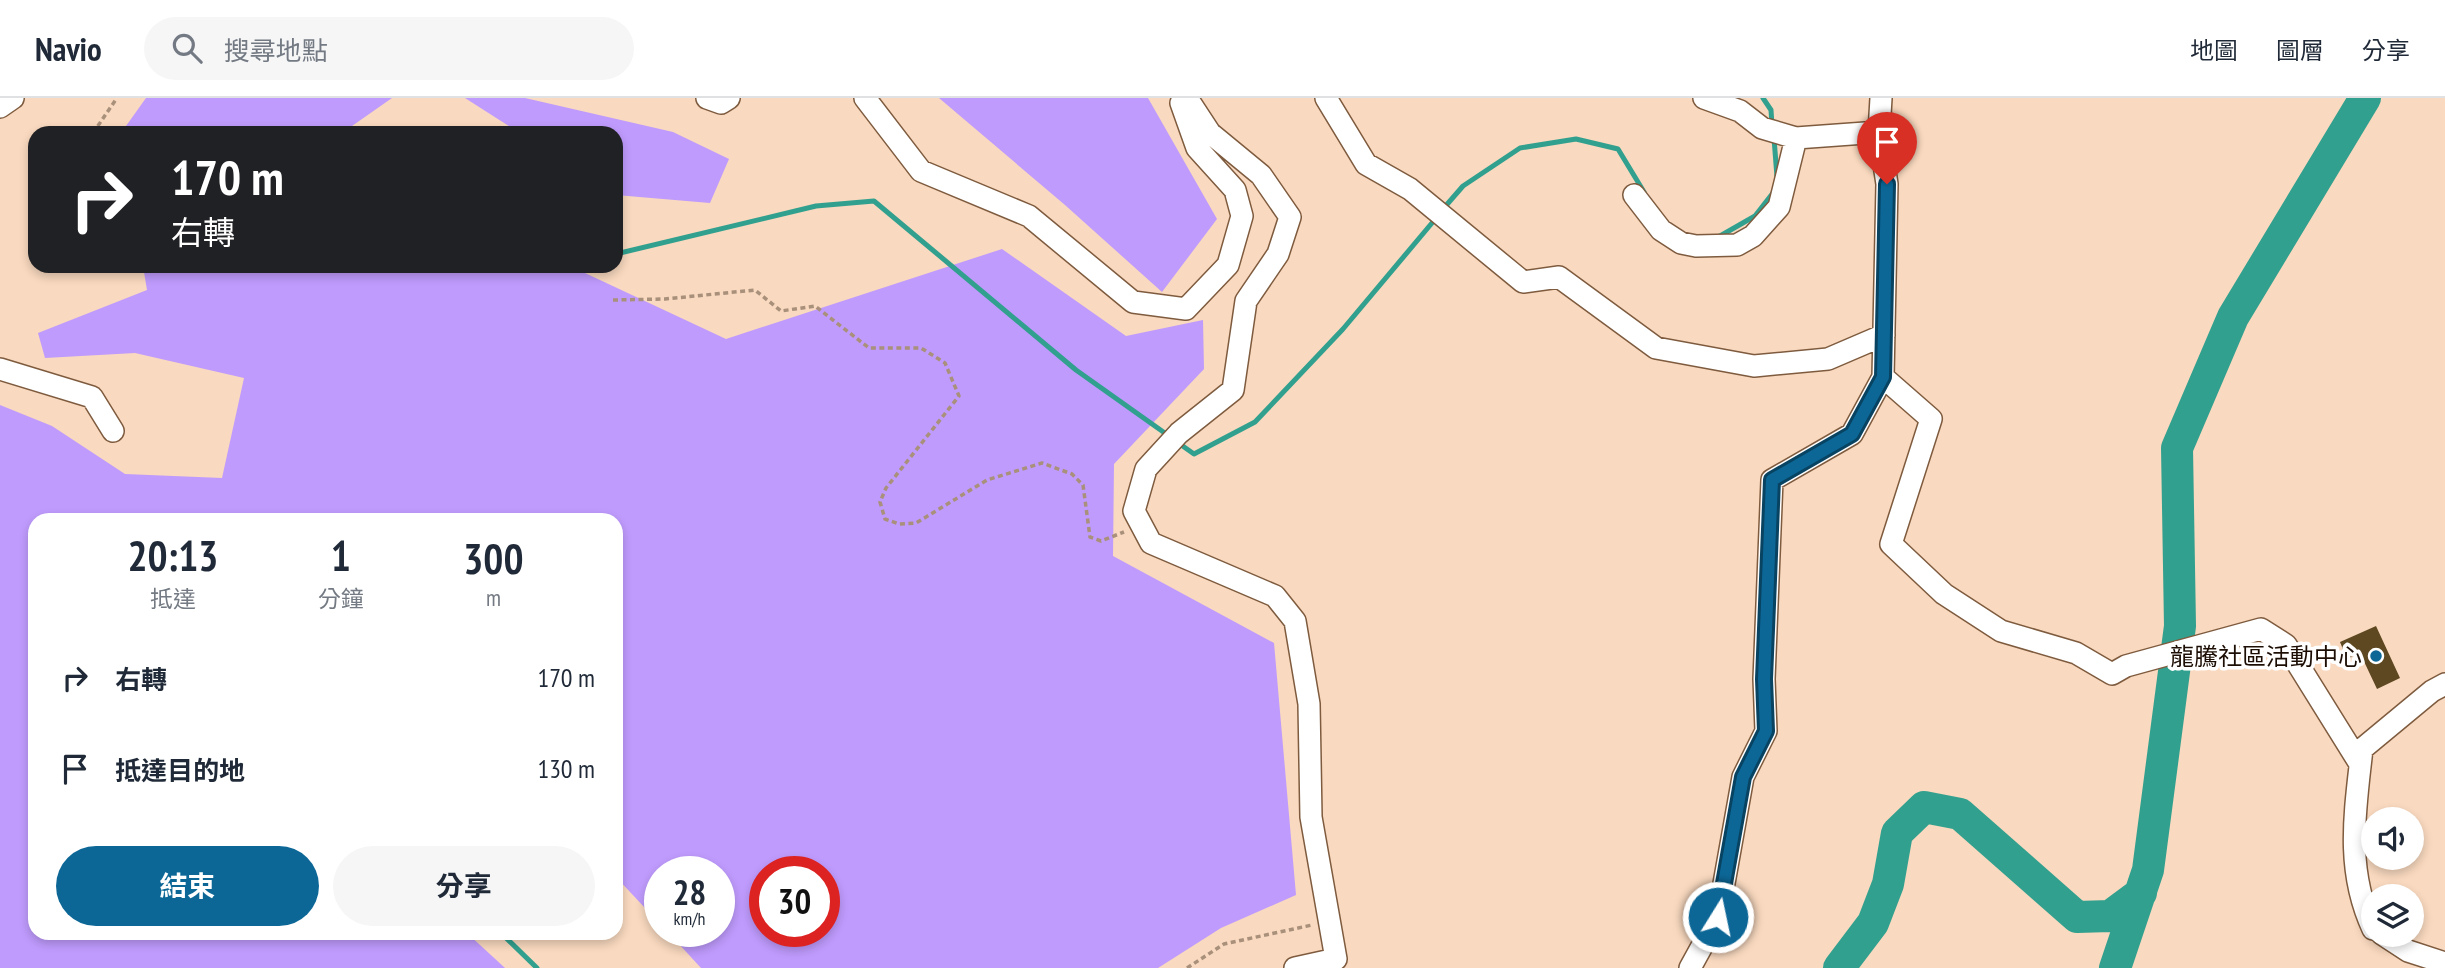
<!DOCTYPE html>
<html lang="zh-TW">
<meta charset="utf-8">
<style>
:root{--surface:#fff;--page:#f6f6f7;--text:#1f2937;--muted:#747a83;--line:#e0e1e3;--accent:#0c6797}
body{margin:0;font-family:"PT Sans Narrow","Noto Sans TC",sans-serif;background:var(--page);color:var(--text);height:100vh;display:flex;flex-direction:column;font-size:26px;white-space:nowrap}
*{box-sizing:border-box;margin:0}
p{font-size:23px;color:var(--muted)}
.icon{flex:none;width:38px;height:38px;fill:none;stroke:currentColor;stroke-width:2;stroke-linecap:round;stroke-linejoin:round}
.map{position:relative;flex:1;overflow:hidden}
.drawer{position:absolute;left:28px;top:415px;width:595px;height:427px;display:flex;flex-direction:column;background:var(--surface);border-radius:21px;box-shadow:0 4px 10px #0003}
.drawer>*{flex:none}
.hud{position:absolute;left:28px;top:28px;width:595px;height:147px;border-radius:21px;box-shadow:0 4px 10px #0003;background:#202124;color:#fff;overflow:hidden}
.buttons{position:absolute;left:2361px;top:709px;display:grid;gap:14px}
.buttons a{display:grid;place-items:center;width:63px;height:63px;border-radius:50%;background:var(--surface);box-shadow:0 4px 10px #0003;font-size:35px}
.speed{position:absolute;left:644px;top:758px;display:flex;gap:14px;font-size:35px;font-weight:700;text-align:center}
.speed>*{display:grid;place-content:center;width:91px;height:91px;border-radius:50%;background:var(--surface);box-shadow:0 4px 10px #0003;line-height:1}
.speed small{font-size:18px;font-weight:400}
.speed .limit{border:10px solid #d22;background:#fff;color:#111}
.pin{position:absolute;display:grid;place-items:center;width:60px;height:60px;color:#fff;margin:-72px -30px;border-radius:50% 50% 50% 0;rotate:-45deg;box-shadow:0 0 7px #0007}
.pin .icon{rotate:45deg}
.me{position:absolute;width:77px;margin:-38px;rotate:10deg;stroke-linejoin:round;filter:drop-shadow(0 0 5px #0008)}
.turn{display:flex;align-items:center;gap:24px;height:147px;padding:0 28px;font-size:32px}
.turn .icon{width:91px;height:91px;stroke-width:2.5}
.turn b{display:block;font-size:49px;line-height:60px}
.eta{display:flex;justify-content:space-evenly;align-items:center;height:119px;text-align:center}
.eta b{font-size:42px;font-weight:700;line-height:49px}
.cta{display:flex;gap:14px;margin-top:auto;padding:14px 28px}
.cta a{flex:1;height:80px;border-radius:42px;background:var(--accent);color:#fff;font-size:28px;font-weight:700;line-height:80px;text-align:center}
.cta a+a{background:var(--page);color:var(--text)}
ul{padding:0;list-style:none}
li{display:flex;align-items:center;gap:21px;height:91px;padding:0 28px}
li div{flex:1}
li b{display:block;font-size:26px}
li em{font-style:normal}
header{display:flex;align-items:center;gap:42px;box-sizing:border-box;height:98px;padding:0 35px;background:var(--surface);border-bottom:2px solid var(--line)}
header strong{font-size:33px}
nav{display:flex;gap:38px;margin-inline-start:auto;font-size:24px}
.search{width:490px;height:63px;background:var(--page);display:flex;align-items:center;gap:18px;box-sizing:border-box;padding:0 24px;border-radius:38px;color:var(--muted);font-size:26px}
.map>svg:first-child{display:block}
.green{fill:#bf9bfd;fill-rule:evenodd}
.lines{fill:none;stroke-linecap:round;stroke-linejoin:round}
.stream{stroke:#32a08e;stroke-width:5}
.river{stroke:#32a08e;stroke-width:32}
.building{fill:#5e4821}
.minor-casing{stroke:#7e5b3e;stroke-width:24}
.path{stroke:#a9907b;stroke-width:3.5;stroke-dasharray:5 3.5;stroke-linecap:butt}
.minor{stroke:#fff;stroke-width:21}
.route-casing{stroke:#084362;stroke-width:18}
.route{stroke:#0c6797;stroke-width:12}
.poi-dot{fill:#0c6797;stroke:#fff;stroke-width:2.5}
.labels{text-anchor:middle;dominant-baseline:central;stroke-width:7;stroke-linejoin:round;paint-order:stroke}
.poi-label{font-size:24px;fill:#1c0e04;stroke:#fff;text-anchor:end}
</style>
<header>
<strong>Navio</strong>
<div class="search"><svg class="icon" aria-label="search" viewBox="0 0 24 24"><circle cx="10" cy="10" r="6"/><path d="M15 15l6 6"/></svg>搜尋地點</div>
<nav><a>地圖</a><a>圖層</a><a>分享</a></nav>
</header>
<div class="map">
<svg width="2445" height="870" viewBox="0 0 2445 870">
<rect width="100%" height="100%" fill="#f9d9bf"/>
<!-- green -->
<path class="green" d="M 146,0 L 392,0 L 342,35 L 121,35 Z
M 465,0 L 525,0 L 673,34 L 729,61 L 710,105 L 616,97 L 616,35 L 520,35 Z
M 939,0 L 1148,0 L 1217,121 L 1162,194 L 1065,107 Z
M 1002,151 L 1126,238 L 1203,222 L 1204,271 L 1114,366 L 1113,458 L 1274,545 L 1296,797 L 1221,830 L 1158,870 L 701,870 L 667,833 L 719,833 L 719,774 L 660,774 L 660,826 L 616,779 L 616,422 L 35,422 L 35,835 L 467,835 L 505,870 L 0,870 L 0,307 L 52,328 L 125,376 L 222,380 L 244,280 L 135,255 L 45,260 L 38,235 L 147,192 L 143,168 L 570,168 L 726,241 ZM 765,774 L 824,774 L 824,833 L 765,833 Z"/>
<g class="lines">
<!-- stream -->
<path class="stream" d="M 1763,0 L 1771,12 L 1772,27
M 1774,40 L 1777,79
M 1443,111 L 1463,88 L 1520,50 L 1576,41 L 1618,51 L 1644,94
M 1720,138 L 1755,118 L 1776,91
M 616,156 L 816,108 L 874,103 L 1076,272 L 1169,338
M 555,168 L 565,168
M 1177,344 L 1194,356 L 1255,324 L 1343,231 L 1437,119
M 501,835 L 537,870"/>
<!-- river -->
<path class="river" d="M 1839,870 L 1873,825 L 1888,786 L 1897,735 L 1924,709 L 1960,716 L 2077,819 L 2110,818 L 2141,795
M 2115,870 L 2148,772 L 2180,528 L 2177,350 L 2233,219 L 2365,0"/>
</g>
<!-- building -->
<path class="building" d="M 2376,528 L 2400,580 L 2377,591 L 2360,555 L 2347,561 L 2340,544 Z"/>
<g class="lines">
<!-- minor casing -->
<g class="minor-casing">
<path id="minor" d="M 707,0 L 721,5 L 729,0
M 865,0 L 921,73 L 1029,118 L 1133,204 L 1186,211 L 1228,167 L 1242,118 L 1235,92 L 1197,50 L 1181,5
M 1187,0 L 1210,35 L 1261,77 L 1290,119 L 1278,156 L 1246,203 L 1233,292 L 1179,335 L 1146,371 L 1134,413 L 1151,445 L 1275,498 L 1295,523 L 1309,606 L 1311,719 L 1336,861 L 1295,870
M 1326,0 L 1366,66 L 1410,91 L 1523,184 L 1559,179 L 1656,250 L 1754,268 L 1828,261 L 1884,237
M 1704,0 L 1740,13 L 1762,30 L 1796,40 L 1879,34
M 0,9 L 13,0
M 1634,97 L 1661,132 L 1681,145 L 1696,148 L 1737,147 L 1753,138 L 1779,109 L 1796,40
M 0,271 L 92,299 L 113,333
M 1883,279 L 1931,321 L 1891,446 L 1944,496 L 2001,533 L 2076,555 L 2112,576 L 2126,568 L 2261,531 L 2286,547 L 2360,666
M 2373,831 C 2345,771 2355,714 2362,651 L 2432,593 L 2445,586
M 2382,836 L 2408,853 L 2445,865
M 1690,870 L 1718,819 L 1743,679 L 1766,633 L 1764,581 L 1772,382 L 1852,336 L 1883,279 L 1887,86 L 1879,34 L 1881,0"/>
</g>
<!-- path -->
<path class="path" d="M 93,35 L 117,0
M 613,202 L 665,201 L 755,192 L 781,213 L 815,208 L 869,250 L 921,250 L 945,265 L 959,298 L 886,390 L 880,404 L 885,421 L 899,426 L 916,425 L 987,382 L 1042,365 L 1072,376 L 1083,387 L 1090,439 L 1101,443 L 1124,434
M 1187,870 L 1224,846 L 1312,827"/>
<!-- minor -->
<use href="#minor" class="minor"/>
</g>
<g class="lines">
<!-- route casing -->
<g class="route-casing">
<path id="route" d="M 1718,819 L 1743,679 L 1766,633 L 1764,581 L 1772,382 L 1852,336 L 1883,279 L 1887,86"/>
</g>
<!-- route -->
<use href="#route" class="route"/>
</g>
<!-- markers -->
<circle class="poi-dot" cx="2376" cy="558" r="7"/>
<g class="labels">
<!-- poi labels -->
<g class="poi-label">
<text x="2362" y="558">龍騰社區活動中心</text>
</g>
</g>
</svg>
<div class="buttons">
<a><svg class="icon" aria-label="sound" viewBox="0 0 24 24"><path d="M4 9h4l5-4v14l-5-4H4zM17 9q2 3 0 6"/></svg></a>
<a><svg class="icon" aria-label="layers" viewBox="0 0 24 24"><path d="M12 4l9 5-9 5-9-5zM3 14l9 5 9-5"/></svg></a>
</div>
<div class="speed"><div>28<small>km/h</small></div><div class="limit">30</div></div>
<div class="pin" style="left:1887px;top:86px;background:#d93025"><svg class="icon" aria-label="arrive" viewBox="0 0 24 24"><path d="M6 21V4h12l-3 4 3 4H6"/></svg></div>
<svg class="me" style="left:1718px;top:819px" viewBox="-20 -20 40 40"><circle r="17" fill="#0c6797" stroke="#fff" stroke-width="3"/><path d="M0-11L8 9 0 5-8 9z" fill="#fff"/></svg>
<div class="hud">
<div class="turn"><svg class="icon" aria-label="right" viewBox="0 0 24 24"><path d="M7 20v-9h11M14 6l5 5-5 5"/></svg><div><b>170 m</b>右轉</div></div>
</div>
<section class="drawer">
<div class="eta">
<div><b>20:13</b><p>抵達</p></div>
<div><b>1</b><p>分鐘</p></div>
<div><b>300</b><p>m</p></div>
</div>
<ul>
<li><svg class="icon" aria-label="right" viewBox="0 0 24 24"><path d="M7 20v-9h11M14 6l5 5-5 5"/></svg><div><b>右轉</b></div><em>170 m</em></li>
<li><svg class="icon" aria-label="arrive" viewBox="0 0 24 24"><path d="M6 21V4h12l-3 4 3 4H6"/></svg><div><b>抵達目的地</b></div><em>130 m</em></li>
</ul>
<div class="cta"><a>結束</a><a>分享</a></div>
</section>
</div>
